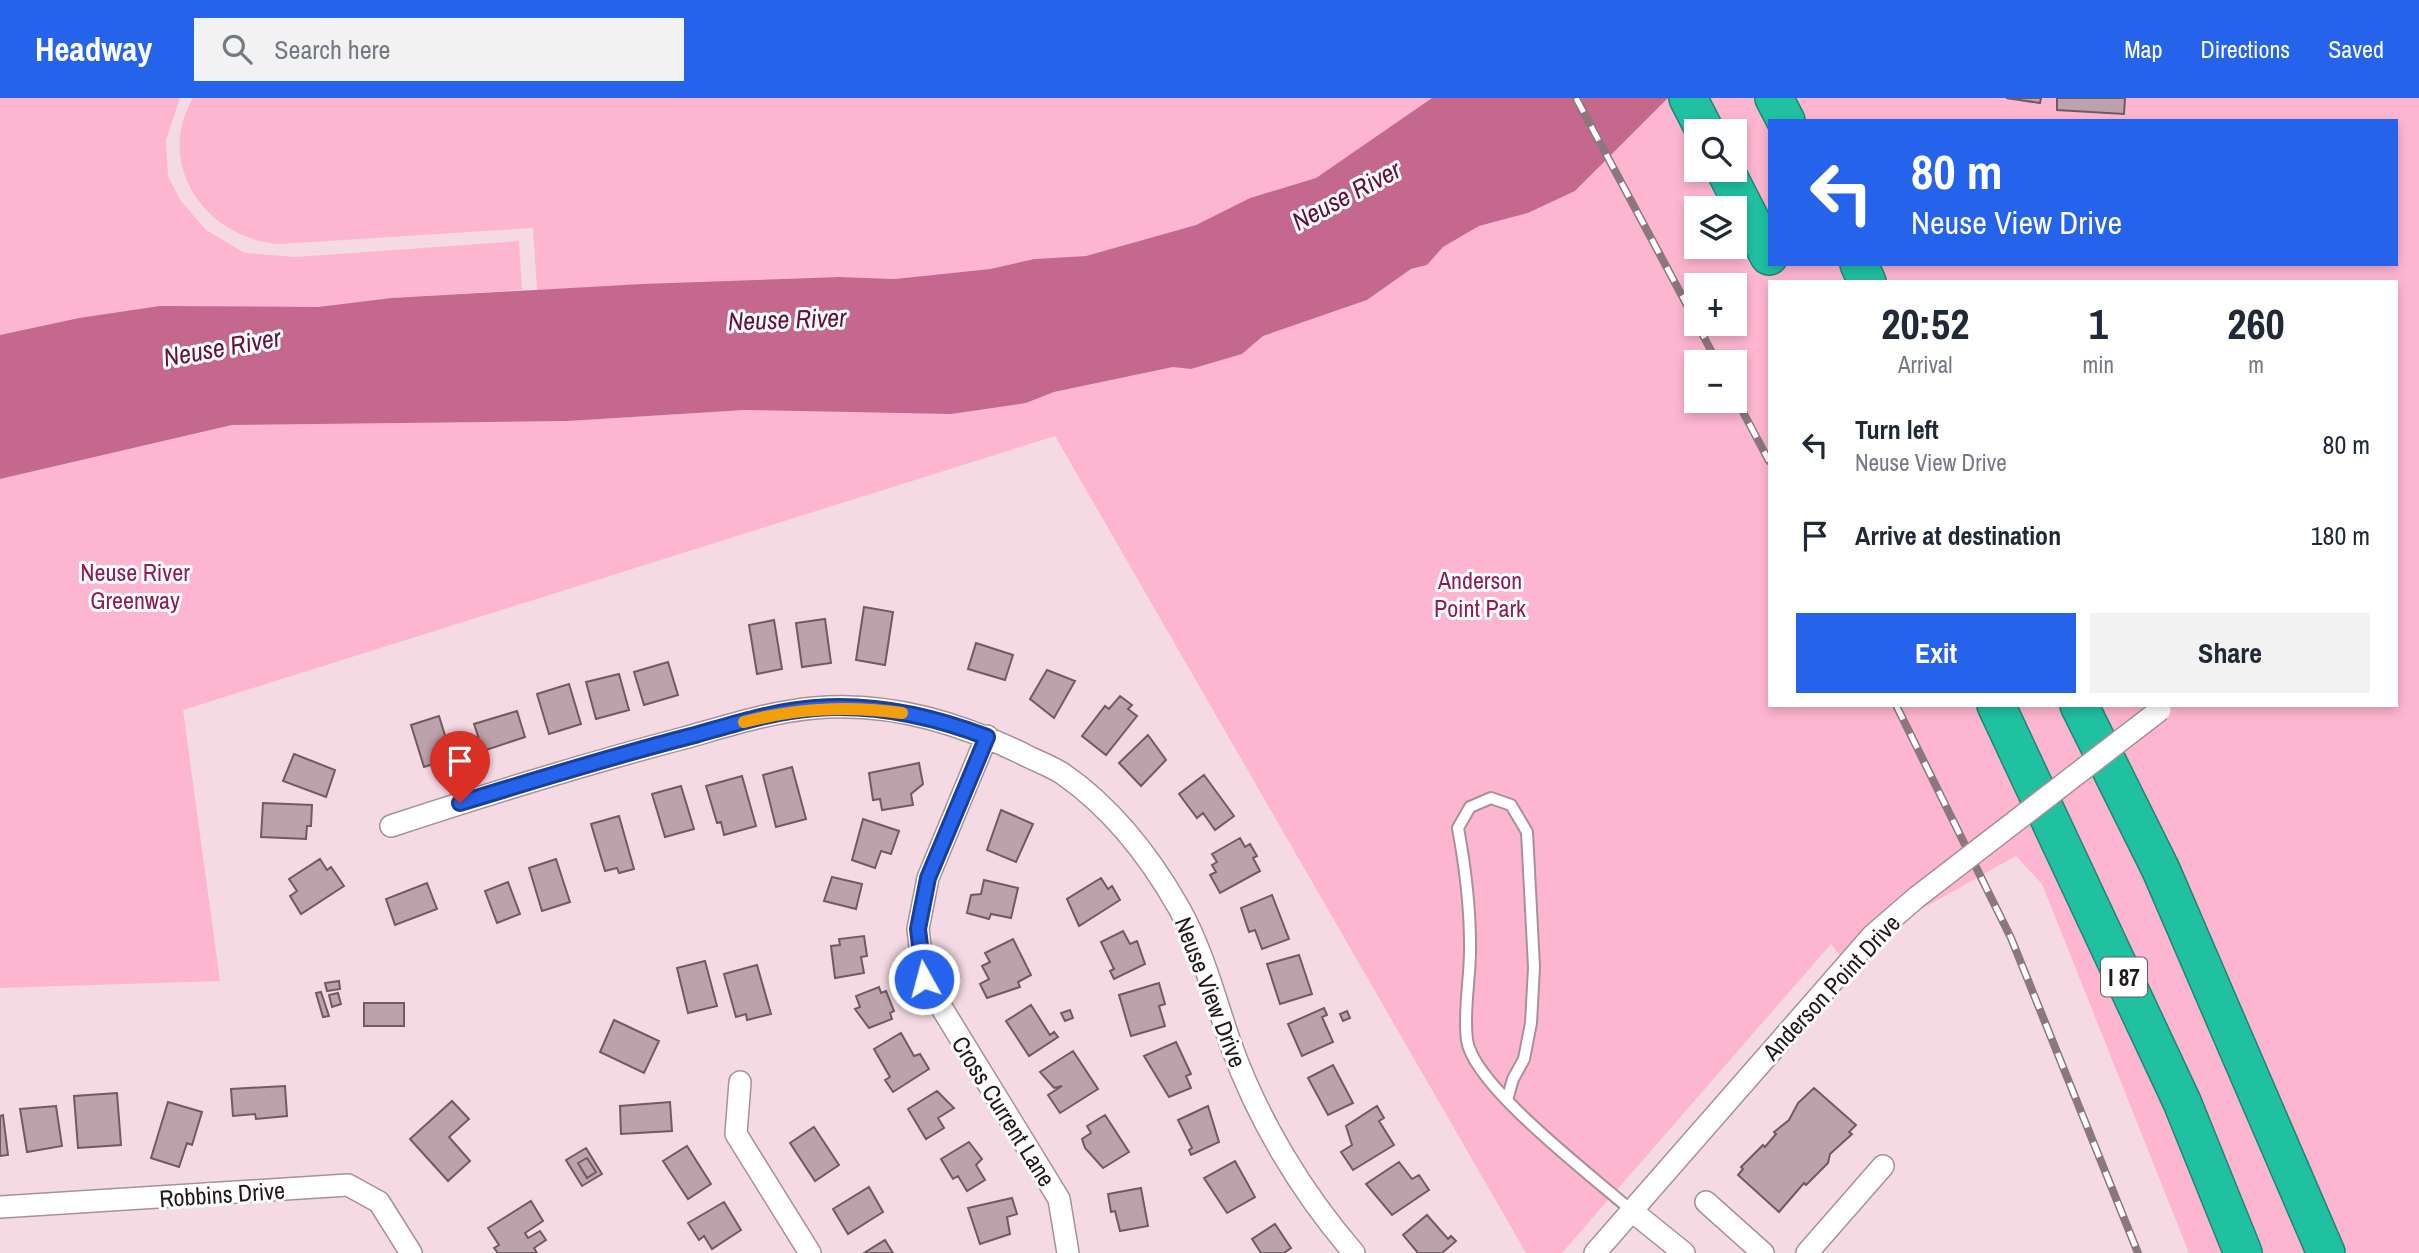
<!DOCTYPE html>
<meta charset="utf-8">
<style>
:root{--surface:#fff;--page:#f2f2f3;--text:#1f2937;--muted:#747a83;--accent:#2563eb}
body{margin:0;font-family:"Archivo Narrow",sans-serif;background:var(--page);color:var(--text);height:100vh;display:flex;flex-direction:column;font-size:26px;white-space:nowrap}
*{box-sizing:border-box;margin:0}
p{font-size:23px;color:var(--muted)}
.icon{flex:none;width:38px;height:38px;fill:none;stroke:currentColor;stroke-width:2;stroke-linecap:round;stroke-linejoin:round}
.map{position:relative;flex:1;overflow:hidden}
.sheet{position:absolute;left:1768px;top:182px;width:630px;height:427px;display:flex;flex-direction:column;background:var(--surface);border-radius:0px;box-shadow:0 4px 10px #0003}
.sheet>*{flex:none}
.top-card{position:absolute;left:1768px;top:21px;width:630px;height:147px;border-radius:0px;box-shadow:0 4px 10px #0003;background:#2563eb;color:#fff;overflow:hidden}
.tools{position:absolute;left:1684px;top:21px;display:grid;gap:14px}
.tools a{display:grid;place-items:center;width:63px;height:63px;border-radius:0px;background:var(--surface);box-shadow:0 4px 10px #0003;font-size:35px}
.pin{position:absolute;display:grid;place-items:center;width:60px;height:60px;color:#fff;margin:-72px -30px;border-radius:50% 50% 50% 0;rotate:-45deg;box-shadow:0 0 7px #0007}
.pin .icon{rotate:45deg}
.me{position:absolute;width:77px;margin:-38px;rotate:353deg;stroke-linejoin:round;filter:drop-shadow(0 0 5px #0008)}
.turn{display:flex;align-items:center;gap:24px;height:147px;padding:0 28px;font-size:32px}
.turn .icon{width:91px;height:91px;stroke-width:2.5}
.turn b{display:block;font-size:49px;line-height:60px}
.eta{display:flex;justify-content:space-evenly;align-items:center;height:119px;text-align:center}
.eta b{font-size:42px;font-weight:700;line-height:49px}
.primary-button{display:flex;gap:14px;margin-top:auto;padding:14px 28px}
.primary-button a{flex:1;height:80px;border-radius:0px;background:var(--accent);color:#fff;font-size:28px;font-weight:700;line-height:80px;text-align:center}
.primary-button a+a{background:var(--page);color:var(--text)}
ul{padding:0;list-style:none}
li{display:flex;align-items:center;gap:21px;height:91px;padding:0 28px}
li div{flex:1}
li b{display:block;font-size:26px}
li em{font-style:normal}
header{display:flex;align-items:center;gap:42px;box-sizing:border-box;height:98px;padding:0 35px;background:var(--accent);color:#fff}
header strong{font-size:33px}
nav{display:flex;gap:38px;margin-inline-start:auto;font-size:24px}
.search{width:490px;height:63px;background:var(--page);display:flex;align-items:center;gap:18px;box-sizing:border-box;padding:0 24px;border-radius:0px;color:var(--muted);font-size:26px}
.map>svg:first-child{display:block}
.green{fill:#feb6d0;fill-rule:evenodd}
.water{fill:#c5688d}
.building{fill:#bca2ab;stroke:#715a62;stroke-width:2}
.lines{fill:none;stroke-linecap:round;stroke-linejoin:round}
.lane-casing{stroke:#a99098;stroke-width:14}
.street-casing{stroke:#a99098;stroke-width:24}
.highway-casing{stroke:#208672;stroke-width:40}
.lane{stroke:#fff;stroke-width:10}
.street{stroke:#fff;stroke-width:21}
.highway{stroke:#20c1a1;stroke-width:37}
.rail-casing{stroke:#8a787e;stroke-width:8}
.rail{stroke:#fff;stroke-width:5;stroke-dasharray:16;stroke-linecap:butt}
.street-bridge-casing{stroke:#a99098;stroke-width:24;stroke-linecap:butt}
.street-bridge{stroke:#fff;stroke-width:21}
.route-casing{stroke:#184099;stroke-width:18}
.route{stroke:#2563eb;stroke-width:12}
.slow{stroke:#f59e0b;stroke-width:12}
.labels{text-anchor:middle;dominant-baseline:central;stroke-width:6;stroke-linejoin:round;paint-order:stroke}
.shield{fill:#fff;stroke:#645d5f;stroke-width:2}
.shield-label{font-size:23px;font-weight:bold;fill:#21181b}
.park-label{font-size:24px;fill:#8f1d55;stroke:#fff}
.street-label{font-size:24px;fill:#21181b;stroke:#fff}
.water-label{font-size:26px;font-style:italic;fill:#66103b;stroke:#fff}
</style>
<header>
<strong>Headway</strong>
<div class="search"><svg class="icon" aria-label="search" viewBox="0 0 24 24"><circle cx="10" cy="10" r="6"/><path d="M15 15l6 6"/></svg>Search here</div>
<nav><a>Map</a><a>Directions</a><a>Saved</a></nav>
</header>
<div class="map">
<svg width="2419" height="1155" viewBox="0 0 2419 1155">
<rect width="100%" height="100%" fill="#f5dae3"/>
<!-- green -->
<path class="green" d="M 0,0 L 180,0 L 166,42 L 168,78 L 181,103 L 206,132 L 245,155 L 296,159 L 519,143 L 522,192 L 391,200 L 318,209 L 79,220 L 0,238 Z
M 193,0 L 1432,0 L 1316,80 L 1250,100 L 1196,127 L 1086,158 L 1034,161 L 990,171 L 895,181 L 839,179 L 537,192 L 533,130 L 280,146 C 208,142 153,68 193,0 Z
M 1668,0 L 2419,0 L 2419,1155 L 2189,1155 L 2042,786 L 2016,758 L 1918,813 L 1850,871 L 1831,846 L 1562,1155 L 1526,1155 L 1055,338 L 183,612 L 220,883 L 0,890 L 0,381 L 232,327 L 568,323 L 745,312 L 1026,305 L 1054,294 L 1173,269 L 1191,271 L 1242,256 L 1263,238 L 1367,202 L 1411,171 L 1427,167 L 1443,149 L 1479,128 L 1528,115 L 1575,93 ZM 1769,23 L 2396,23 L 2396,166 L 1769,166 ZM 1696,33 L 1734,33 L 1734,72 L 1696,72 ZM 1696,110 L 1734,110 L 1734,149 L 1696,149 ZM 1769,184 L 2396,184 L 2396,607 L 1769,607 ZM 1696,187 L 1734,187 L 1734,226 L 1696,226 ZM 1696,264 L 1734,264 L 1734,303 L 1696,303 Z"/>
<!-- water -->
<path class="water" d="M 1432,0 L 1668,0 L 1575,93 L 1528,115 L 1479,128 L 1443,149 L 1427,167 L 1411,171 L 1367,202 L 1263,238 L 1242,256 L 1191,271 L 1173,269 L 1054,294 L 1026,305 L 951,316 L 745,312 L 568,323 L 232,327 L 0,381 L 0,237 L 79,220 L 160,208 L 318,209 L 391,200 L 642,186 L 839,179 L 895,181 L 990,171 L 1034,161 L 1086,158 L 1196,127 L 1250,100 L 1316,80 Z"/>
<!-- building -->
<path class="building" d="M 2006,0 L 2041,0 L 2040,5 Z
M 2057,0 L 2125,0 L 2124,16 L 2057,12 Z
M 864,509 L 893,514 L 885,567 L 856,562 Z
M 825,521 L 831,565 L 802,569 L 796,525 Z
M 774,522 L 782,571 L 757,576 L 749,527 Z
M 976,545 L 1013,557 L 1005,582 L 968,571 Z
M 668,564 L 678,597 L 644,607 L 634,574 Z
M 1047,572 L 1075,583 L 1054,620 L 1030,601 Z
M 619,576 L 629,612 L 596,621 L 586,584 Z
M 569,586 L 581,626 L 549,636 L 537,596 Z
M 1120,598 L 1132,607 L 1128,611 L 1137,618 L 1106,657 L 1082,638 L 1105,608 L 1109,611 Z
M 517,613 L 525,639 L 483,653 L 474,626 Z
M 439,618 L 452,660 L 424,669 L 411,627 Z
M 1148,637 L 1166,662 L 1141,688 L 1119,665 Z
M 294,656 L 335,672 L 326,699 L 283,683 Z
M 919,665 L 923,686 L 911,696 L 913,707 L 882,712 L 880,701 L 873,702 L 869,675 Z
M 792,669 L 806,721 L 776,729 L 763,677 Z
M 1204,677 L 1234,718 L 1215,732 L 1203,715 L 1197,720 L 1179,696 Z
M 742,678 L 756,728 L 724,737 L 721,724 L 717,725 L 706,688 Z
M 681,688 L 694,731 L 665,739 L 652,696 Z
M 263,705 L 312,707 L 311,728 L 307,728 L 306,741 L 261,739 Z
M 1001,712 L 1033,726 L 1016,764 L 987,752 Z
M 619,718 L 634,771 L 619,775 L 617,770 L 605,773 L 591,726 Z
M 863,721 L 899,733 L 891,756 L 881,753 L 875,770 L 852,762 Z
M 1240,740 L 1245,749 L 1250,746 L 1257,758 L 1253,760 L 1260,773 L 1220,795 L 1210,777 L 1216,774 L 1212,767 L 1217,764 L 1212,756 Z
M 320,761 L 327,772 L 331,769 L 344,788 L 301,816 L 290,798 L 297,793 L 289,781 Z
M 556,761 L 570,804 L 542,813 L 529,770 Z
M 832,779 L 862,786 L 856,811 L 824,803 Z
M 1101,780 L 1108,791 L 1112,788 L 1120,802 L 1079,828 L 1067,801 Z
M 984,782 L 1018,790 L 1011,820 L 991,816 L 989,821 L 967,815 L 971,797 L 981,796 Z
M 508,784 L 520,816 L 497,825 L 485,793 Z
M 427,785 L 437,811 L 395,827 L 386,801 Z
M 1272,797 L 1289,841 L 1262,851 L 1255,832 L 1249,834 L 1241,810 Z
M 1123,833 L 1130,846 L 1137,843 L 1145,866 L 1114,881 L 1110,873 L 1114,871 L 1101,844 Z
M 864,838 L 867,858 L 861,859 L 864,875 L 835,880 L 831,848 L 840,847 L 839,841 Z
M 1013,841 L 1031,877 L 1018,884 L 1020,889 L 987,900 L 980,886 L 989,881 L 982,868 L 990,864 L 985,855 Z
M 1299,857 L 1312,896 L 1280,906 L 1267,866 Z
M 705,863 L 717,908 L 688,915 L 677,870 Z
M 757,867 L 771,916 L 747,922 L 746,916 L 736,919 L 724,876 Z
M 339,883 L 340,891 L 327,893 L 325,885 Z
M 1159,885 L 1165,906 L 1159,908 L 1165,928 L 1131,938 L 1119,897 Z
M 879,889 L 881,895 L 886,893 L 894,913 L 890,915 L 892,921 L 869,930 L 855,911 L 860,909 L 856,898 Z
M 321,894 L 329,918 L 323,919 L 316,895 Z
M 338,895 L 341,906 L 332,909 L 329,897 Z
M 364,905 L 404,905 L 404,928 L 364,928 Z
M 1031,907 L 1050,937 L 1054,934 L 1058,939 L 1029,958 L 1006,923 Z
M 1324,910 L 1327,917 L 1322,919 L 1333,944 L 1302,958 L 1288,926 Z
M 1070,912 L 1073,920 L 1065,923 L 1061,915 Z
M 1347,913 L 1350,920 L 1343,923 L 1340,916 Z
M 614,922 L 659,943 L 644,975 L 600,954 Z
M 901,935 L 914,958 L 920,956 L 929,971 L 893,994 L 885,982 L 890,979 L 874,951 Z
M 1176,944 L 1191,976 L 1186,978 L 1191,990 L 1169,999 L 1144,958 Z
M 1073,953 L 1098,991 L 1060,1015 L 1048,997 L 1062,988 L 1054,990 L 1040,974 Z
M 1333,967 L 1353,1005 L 1328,1017 L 1308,980 Z
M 285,988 L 287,1018 L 256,1021 L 255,1016 L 233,1018 L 231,991 Z
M 1814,990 L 1856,1027 L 1849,1034 L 1852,1036 L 1830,1056 L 1828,1065 L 1806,1087 L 1804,1085 L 1779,1114 L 1738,1077 L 1743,1071 L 1741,1069 L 1763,1047 L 1765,1049 L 1776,1036 L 1774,1034 L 1789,1022 L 1798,1005 Z
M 937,993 L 954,1010 L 938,1020 L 944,1030 L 926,1041 L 908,1011 Z
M 117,995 L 121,1047 L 78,1050 L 74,998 Z
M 452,1003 L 469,1021 L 449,1039 L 470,1063 L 448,1083 L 410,1041 Z
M 168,1004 L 202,1014 L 192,1047 L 187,1045 L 179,1069 L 151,1060 Z
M 670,1004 L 672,1033 L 621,1036 L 620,1008 Z
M 56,1008 L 62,1048 L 27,1054 L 20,1011 Z
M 1208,1008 L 1219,1044 L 1191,1057 L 1189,1052 L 1192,1050 L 1178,1022 Z
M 1377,1008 L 1384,1020 L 1379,1023 L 1394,1047 L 1353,1072 L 1341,1054 L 1352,1047 L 1346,1028 Z
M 3,1017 L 8,1057 L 0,1058 L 0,1018 Z
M 1105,1017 L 1129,1054 L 1103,1070 L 1085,1050 L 1082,1041 L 1091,1035 L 1087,1028 Z
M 814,1029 L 839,1067 L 815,1083 L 790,1045 Z
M 969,1044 L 982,1061 L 976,1067 L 985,1082 L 967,1093 L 958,1078 L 953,1081 L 941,1061 Z
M 687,1048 L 711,1086 L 688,1101 L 663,1063 Z
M 586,1050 L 602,1076 L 582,1088 L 566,1062 Z
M 587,1060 L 596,1074 L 587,1080 L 578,1065 Z
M 1235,1063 L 1255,1099 L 1227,1115 L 1204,1080 Z
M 1399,1064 L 1412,1081 L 1419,1077 L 1429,1092 L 1392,1117 L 1366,1086 Z
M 869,1089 L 883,1114 L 848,1136 L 833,1111 Z
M 1141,1090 L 1148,1128 L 1120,1133 L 1115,1113 L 1111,1114 L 1108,1096 Z
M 1012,1100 L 1017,1116 L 1007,1119 L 1010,1136 L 980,1146 L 968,1110 Z
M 531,1103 L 543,1123 L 525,1135 L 528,1140 L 540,1133 L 546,1142 L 534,1150 L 537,1155 L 498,1155 L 494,1150 L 499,1147 L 488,1130 Z
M 724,1104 L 741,1132 L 712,1151 L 704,1138 L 699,1142 L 688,1125 Z
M 1427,1117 L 1448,1141 L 1451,1138 L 1456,1143 L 1442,1155 L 1418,1155 L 1403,1137 Z
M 1275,1126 L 1291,1150 L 1284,1155 L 1261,1155 L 1252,1141 Z
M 885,1142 L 893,1155 L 864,1155 Z"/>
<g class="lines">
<!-- lane casing -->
<g class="lane-casing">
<path id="lane" d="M 1507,1002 L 1513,981 L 1524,961 L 1531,925 L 1534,869 L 1527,734 L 1511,707 L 1491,700 L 1470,709 L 1458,730 C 1465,768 1470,807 1470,846 C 1471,877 1463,911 1467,942 C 1473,988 1595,1080 1632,1113"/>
</g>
<!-- street casing -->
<g class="street-casing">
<path id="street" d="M 987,638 L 928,780 L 918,831 L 924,881 L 1059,1101 L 1068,1155
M 391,728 C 488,696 585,666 684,640 C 727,628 770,614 814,610 C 888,603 958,624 1023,656 C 1036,663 1051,668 1063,676 C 1112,710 1150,759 1179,810 C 1203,853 1215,901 1231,947 C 1258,1022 1302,1095 1354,1155
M 740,984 L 736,1036 L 810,1155
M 1706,1104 L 1763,1155
M 0,1109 L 348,1087 L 379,1104 L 411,1155
M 1632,1113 L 1684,1155
M 1595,1155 L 1873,837 L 1917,799
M 1807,1155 L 1883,1068"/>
</g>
<!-- highway casing -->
<g class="highway-casing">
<path id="highway" d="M 1688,0 L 1705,33
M 1774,0 L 1786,23
M 1725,72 L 1769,158
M 1859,166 L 1867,184
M 1996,607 L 2182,1004 L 2243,1155
M 2079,607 L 2161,772 L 2326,1155"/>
</g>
<!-- lane -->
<use href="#lane" class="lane"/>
<!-- street -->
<use href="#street" class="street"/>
<!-- highway -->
<use href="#highway" class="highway"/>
<!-- rail casing -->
<g class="rail-casing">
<path id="rail" d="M 1576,0 L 1696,224
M 1697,226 L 1717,264
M 1734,297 L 1769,363
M 1896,607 L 2011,840 L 2138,1155"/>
</g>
<!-- rail -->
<use href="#rail" class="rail"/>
<!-- street-bridge casing -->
<g class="street-bridge-casing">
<path id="street-bridge" d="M 1917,799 L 2160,612"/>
</g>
<!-- street-bridge -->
<use href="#street-bridge" class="street-bridge"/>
</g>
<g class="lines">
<!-- route casing -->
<g class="route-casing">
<path id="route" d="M 460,705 C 538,681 616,657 695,637 C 734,626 774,613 815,610 C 874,605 932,618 987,639 L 928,780 L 918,831 L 924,881"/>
</g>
<!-- route -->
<use href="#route" class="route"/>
<!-- slow -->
<path class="slow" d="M 744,624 C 798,610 847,608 902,615"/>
</g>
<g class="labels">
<!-- shield labels -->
<rect class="shield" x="2101" y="859.5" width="46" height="39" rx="5"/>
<g class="shield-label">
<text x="2124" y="879">I 87</text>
</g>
<!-- park labels -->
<g class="park-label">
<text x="135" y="474">Neuse River<tspan x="135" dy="28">Greenway</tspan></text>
<text x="1480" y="482">Anderson<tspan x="1480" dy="28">Point Park</tspan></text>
</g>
<!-- street labels -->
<g class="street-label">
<text transform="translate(1831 889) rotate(-47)">Anderson Point Drive</text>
<text transform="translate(1211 894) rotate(69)">Neuse View Drive</text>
<text transform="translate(1004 1013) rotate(58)">Cross Current Lane</text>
<text transform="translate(222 1096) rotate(-4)">Robbins Drive</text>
</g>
<!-- water labels -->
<g class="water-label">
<text transform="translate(1346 97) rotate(-28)">Neuse River</text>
<text transform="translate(787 221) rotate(-2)">Neuse River</text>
<text transform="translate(222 249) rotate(-10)">Neuse River</text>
</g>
</g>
</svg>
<div class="tools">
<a><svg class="icon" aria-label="search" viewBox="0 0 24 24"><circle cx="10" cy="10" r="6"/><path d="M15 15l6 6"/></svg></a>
<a><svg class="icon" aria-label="layers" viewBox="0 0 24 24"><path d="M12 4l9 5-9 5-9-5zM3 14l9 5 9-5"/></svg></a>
<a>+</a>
<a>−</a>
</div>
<div class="pin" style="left:460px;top:705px;background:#d93025"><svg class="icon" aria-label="arrive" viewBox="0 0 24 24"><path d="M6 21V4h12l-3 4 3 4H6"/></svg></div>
<svg class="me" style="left:924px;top:881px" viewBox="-20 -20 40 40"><circle r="17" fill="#2563eb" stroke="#fff" stroke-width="3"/><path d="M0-11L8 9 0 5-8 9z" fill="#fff"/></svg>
<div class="top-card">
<div class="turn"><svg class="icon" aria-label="left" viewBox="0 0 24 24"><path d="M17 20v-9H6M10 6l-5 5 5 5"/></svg><div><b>80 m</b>Neuse View Drive</div></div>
</div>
<section class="sheet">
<div class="eta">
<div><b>20:52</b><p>Arrival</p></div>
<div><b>1</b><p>min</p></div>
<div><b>260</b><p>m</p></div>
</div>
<ul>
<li><svg class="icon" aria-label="left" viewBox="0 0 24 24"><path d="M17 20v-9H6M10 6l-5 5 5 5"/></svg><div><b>Turn left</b><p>Neuse View Drive</p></div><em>80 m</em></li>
<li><svg class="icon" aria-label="arrive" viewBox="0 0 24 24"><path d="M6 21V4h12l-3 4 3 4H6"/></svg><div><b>Arrive at destination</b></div><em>180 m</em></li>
</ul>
<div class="primary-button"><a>Exit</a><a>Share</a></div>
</section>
</div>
